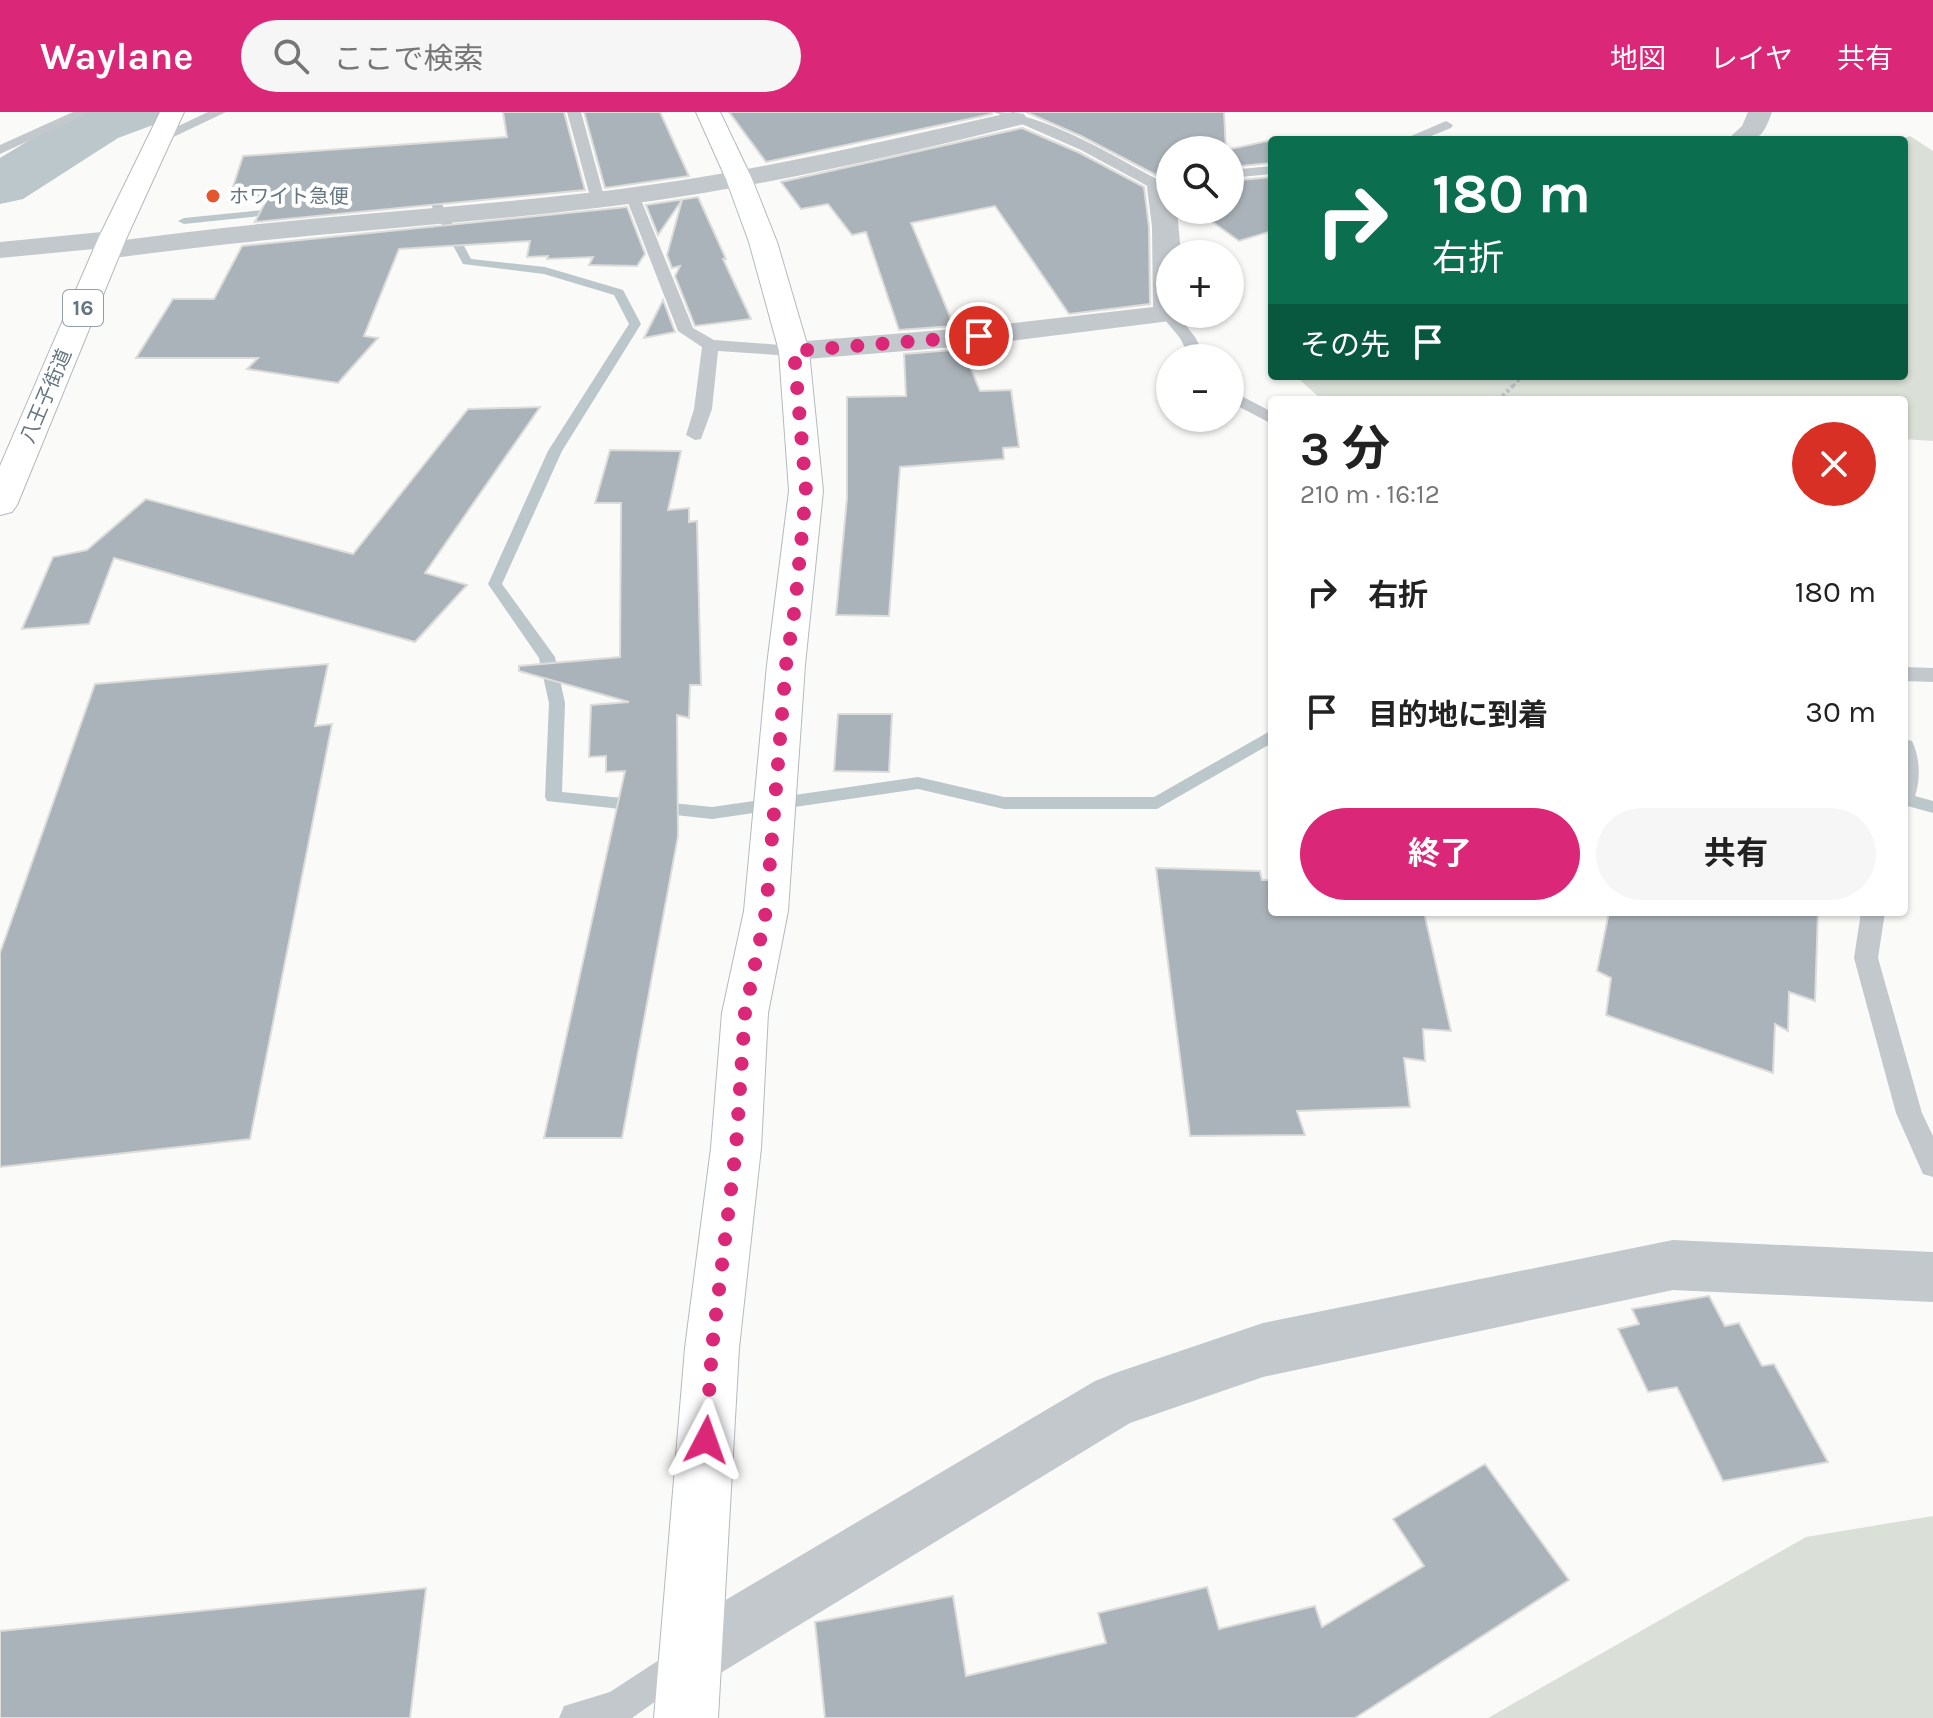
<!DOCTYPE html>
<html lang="ja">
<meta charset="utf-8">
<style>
:root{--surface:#fff;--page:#f6f6f6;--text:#222;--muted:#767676;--accent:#db2777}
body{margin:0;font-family:Karla,"Noto Sans JP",sans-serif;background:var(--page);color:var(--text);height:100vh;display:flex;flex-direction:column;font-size:30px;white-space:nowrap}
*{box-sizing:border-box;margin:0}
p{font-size:26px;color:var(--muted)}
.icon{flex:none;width:44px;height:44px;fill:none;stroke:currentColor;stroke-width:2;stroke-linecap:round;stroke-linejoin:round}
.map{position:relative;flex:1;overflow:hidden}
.sheet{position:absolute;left:1268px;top:284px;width:640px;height:520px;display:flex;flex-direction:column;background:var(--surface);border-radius:8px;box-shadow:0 2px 6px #0004}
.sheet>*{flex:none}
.top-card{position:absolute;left:1268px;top:24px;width:640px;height:244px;border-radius:8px;box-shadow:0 2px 6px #0004;background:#0b6e4f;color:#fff;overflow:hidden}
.fabs{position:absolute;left:1156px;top:24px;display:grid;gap:16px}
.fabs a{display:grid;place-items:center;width:88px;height:88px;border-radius:50%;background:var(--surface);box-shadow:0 2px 6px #0004;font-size:40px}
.pin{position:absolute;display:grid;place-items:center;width:68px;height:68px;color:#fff;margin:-34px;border:4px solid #fff;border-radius:50%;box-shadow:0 2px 8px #0007}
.me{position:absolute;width:88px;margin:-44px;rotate:4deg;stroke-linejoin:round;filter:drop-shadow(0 0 6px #0008)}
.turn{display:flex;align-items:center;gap:28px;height:168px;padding:0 32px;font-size:36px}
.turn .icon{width:104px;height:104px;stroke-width:2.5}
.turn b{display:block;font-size:56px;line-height:68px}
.then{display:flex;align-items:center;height:76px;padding:0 32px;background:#0003;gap:16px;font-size:30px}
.round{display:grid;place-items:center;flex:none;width:84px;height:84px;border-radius:42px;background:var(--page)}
.summary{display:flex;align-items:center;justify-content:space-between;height:136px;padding:0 32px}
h1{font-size:48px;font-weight:700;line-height:60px}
.action{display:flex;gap:16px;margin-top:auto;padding:16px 32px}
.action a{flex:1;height:92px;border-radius:48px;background:var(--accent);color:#fff;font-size:32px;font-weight:700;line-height:92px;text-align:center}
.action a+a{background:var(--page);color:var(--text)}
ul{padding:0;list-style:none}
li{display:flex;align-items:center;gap:24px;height:120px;padding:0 32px}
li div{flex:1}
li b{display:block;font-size:30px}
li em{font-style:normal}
header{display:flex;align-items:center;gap:48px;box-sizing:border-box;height:112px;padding:0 40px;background:var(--accent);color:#fff}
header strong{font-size:38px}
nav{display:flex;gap:44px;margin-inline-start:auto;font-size:28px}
.search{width:560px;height:72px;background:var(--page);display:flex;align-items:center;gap:20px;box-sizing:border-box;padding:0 28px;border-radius:44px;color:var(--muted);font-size:30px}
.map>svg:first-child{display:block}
.green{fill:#dadfd7}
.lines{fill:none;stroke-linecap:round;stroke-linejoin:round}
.stream{fill:#bbc7cb;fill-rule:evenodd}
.river{fill:#bbc7cb;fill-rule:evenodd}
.building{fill:#aab3b9;stroke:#dcdcda;stroke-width:2}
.secondary-casing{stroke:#b3babf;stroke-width:2}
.highway-casing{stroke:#b4b9bd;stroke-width:2}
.path-far1{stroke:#bbbfc2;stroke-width:3;stroke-dasharray:3 3;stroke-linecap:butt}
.path{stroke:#bbbfc2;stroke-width:4;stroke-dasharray:3 3;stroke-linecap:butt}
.lane{fill:#c3c8cc;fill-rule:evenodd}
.street{fill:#c3c8cc;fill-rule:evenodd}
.secondary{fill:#fff;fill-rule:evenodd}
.highway{fill:#fff;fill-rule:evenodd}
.route{stroke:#db2777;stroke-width:14;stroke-dasharray:0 25.2}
.poi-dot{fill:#e4572e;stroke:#fff;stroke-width:3}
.labels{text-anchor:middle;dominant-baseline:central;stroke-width:8;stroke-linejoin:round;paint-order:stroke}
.far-poi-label{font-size:20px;fill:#657683;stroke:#fff;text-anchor:start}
.far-street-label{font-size:20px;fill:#657683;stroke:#fff}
.shield{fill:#fff;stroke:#939fa8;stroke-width:2}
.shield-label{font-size:22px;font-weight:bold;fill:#657683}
</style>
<header>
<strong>Waylane</strong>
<div class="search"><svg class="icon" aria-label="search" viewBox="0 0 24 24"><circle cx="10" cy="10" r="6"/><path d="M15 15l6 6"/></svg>ここで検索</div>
<nav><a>地図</a><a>レイヤ</a><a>共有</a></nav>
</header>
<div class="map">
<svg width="1933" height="1606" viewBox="0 0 1933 1606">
<rect width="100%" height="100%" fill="#fafaf8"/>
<!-- green -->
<path class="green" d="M 1910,24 L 1933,39 L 1933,329 L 1904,327 L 1904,288 L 1322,288 L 1300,268 L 1299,264 L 1904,264 L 1904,28 L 1899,28 Z
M 1933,1404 L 1933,1606 L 1488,1606 L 1806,1425 Z"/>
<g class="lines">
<!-- stream -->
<path class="stream" d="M 433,82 L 438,85 L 471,147 L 545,155 L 623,178 L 641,212 L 562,339 L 502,472 L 555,545 L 565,591 L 562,680 L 712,695 L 918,665 L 1004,685 L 1154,685 L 1272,618 L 1272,631 L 1157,697 L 1004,697 L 918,677 L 712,707 L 547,689 L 545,685 L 549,591 L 539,546 L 488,472 L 548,339 L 629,212 L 614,183 L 544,162 L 463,152 L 429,89 L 417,90 L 412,87 Z
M 284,96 L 288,97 L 288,101 L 184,112 L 178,109 L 184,106 Z
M 1904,681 L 1933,689 L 1933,701 L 1904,693 Z"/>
<!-- river -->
<path class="river" d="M 76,0 L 162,0 L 153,13 L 118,26 L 23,87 L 0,92 L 0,46 Z"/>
</g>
<!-- building -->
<path class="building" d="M 503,0 L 564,0 L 585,78 L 255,110 L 267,87 L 228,90 L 243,44 L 507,25 Z
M 584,0 L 660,0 L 689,64 L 605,76 Z
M 729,0 L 991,0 L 992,2 L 766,50 Z
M 1026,0 L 1224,0 L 1226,38 L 1272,28 L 1272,51 L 1230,55 L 1230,38 L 1170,38 L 1170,66 L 1158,64 L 1081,24 Z
M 1022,16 L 1080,41 L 1144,75 L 1149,115 L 1150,192 L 1069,202 L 995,94 L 911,111 L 954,214 L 899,218 L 866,120 L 852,123 L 828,92 L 801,97 L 781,70 Z
M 1272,65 L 1272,119 L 1239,129 L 1196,98 L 1230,98 L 1230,69 Z
M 698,85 L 726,147 L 723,147 L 751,207 L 695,214 L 675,164 L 680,154 L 672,156 L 667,143 L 682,88 L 658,123 L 646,93 Z
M 627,95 L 645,142 L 637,154 L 589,153 L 593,145 L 547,147 L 548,144 L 527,145 L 530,129 L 399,137 L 364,224 L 378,226 L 338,271 L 247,257 L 258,246 L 136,246 L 173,187 L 214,187 L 242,134 Z
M 663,188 L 675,220 L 644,226 Z
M 963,237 L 980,279 L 1011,278 L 1019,335 L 1003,336 L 1004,347 L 900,355 L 889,504 L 836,503 L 847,386 L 847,285 L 906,284 L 904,242 Z
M 540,295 L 425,461 L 467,473 L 415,530 L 114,446 L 89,512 L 22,517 L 53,445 L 87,438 L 146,387 L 353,442 L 468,297 Z
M 610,338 L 681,339 L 668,398 L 689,396 L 689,410 L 697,409 L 701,573 L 690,573 L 689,606 L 677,603 L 678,724 L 622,1026 L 544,1026 L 625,659 L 606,660 L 606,644 L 589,645 L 591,593 L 629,590 L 519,559 L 519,554 L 620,545 L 621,391 L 595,391 Z
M 328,552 L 315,614 L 332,612 L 250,1027 L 0,1055 L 0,841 L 95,572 Z
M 838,602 L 892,602 L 889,660 L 834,659 Z
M 1156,756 L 1260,759 L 1262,768 L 1272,768 L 1272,800 L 1424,800 L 1451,919 L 1423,917 L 1425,949 L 1404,946 L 1410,995 L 1297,999 L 1305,1023 L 1190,1024 Z
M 1609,800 L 1818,800 L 1815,889 L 1789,880 L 1788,919 L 1775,912 L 1773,961 L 1606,903 L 1611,866 L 1597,859 Z
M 1709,1184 L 1725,1214 L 1739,1211 L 1762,1254 L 1774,1252 L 1828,1350 L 1723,1369 L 1677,1275 L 1648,1280 L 1618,1217 L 1639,1212 L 1632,1197 Z
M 1485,1352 L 1569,1468 L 1355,1606 L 825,1606 L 815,1510 L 953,1484 L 966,1564 L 1106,1531 L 1098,1501 L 1207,1475 L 1219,1517 L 1315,1494 L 1322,1515 L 1424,1454 L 1393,1407 Z
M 426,1476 L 410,1606 L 0,1606 L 0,1519 Z"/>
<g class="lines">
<!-- secondary casing -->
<g class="secondary-casing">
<path id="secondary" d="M 696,0 L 720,0 L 752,67 L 777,130 L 809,239 L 823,379 L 805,553 L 788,799 L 768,901 L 761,1036 L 739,1236 L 718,1606 L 654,1606 L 685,1236 L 711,1036 L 722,901 L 744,799 L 767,553 L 789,379 L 779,239 L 749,130 L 726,67 Z"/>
</g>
<!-- highway casing -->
<g class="highway-casing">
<path id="highway" d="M 160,0 L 184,0 L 126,127 L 17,393 L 12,400 L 0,403 L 0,354 L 98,127 Z"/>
</g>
<!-- path-far1 -->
<path class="path-far1" d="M 1513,274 L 1523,264"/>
<!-- path -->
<path class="path" d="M 1498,288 L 1515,272"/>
<!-- lane -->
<path class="lane" d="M 73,0 L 91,0 L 0,42 L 0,33 Z
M 208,0 L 226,0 L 165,29 L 153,26 Z
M 567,0 L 581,0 L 605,88 L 603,91 L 598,92 L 591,88 Z
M 994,0 C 1043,0 1118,47 1162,70 L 1170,69 L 1170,77 L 1155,78 L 1081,38 Z
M 1446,9 L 1453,13 L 1451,16 L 1421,28 L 1402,28 Z
M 1272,54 L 1272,62 L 1230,66 L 1230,58 Z
M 632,79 L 639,83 L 693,216 L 714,228 L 794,234 L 802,239 L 794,244 L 718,239 L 712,297 L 701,327 L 695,328 L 686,323 L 694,297 L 702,235 L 678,219 L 625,83 Z
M 1168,197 L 1170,202 L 1177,202 L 1195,225 L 1206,246 L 1190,246 L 1180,226 L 1160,202 Z
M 1230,278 L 1272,300 L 1272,312 L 1230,290 Z
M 1904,555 L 1933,556 L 1933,570 L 1904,569 Z
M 1904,627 L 1912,629 C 1921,647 1921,674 1912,691 L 1904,693 Z
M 1861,800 L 1885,800 L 1878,846 L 1922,1001 L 1933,1024 L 1933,1065 L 1923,1062 L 1896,1001 L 1854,846 Z
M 682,1533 L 694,1538 L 699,1550 L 694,1562 L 632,1606 L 559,1606 L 564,1594 L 610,1580 Z"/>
<!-- street -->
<path class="street" d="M 1013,0 L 1024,2 L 1027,7 L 1024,12 C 885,47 737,80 596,96 C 433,115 269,124 107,147 L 97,145 L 94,137 L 0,146 L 0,130 L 112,119 L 122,121 L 125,128 C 282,106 439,98 596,80 C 737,64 875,31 1013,0 Z
M 1748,0 L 1772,0 C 1761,30 1758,28 1727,28 L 1742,14 Z
M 1160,67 L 1170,70 L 1170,98 L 1177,98 L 1181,142 L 1170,142 L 1170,202 L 1183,202 L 1178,208 L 979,233 L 794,248 L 783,245 L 779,239 L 783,233 L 794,230 L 979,215 L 1153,195 L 1152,115 L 1147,75 L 1151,69 Z
M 1673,1128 L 1933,1140 L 1933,1190 L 1673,1178 L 1263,1265 L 1130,1311 L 714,1565 L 692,1574 L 670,1565 L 661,1543 L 670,1521 L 1095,1269 L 1115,1261 L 1263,1211 Z"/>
<!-- secondary -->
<use href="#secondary" class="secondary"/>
<!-- highway -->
<use href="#highway" class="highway"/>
</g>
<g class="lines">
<!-- route -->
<path class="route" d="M 706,1328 L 712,1236 L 736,1036 L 745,901 L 766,799 L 786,553 L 795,495 L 806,379 L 794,239 L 979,224"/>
</g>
<!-- markers -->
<circle class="poi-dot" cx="213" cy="84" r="8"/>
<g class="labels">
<!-- far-poi labels -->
<g class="far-poi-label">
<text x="229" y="84">ホワイト急便</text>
</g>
<!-- far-street labels -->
<g class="far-street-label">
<text transform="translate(46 284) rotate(-67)">八王子街道</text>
</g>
<!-- shield labels -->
<rect class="shield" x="63" y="178" width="40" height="36" rx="6"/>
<g class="shield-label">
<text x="83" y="196">16</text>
</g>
</g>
</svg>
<div class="fabs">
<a><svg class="icon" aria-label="search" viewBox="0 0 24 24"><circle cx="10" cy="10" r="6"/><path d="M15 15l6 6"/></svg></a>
<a>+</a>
<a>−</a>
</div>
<div class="pin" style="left:979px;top:224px;background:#d93025"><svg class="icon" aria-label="arrive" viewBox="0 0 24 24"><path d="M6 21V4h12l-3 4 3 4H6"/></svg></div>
<svg class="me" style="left:706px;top:1328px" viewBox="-20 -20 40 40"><path d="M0-17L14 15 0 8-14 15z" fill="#db2777" stroke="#fff" stroke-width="4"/></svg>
<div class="top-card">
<div class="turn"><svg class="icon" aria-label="right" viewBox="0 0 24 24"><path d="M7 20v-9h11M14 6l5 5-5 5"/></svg><div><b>180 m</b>右折</div></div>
<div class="then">その先<svg class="icon" aria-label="arrive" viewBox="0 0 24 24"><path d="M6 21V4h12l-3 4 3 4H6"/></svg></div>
</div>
<section class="sheet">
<div class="summary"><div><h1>3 分</h1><p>210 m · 16:12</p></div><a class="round" style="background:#d93025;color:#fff"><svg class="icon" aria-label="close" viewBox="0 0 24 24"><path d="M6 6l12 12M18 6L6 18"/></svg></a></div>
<ul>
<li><svg class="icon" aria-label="right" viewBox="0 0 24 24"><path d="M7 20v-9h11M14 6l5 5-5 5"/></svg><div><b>右折</b></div><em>180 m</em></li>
<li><svg class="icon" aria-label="arrive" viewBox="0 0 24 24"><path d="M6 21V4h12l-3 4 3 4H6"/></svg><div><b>目的地に到着</b></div><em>30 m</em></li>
</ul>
<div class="action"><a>終了</a><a>共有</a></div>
</section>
</div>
